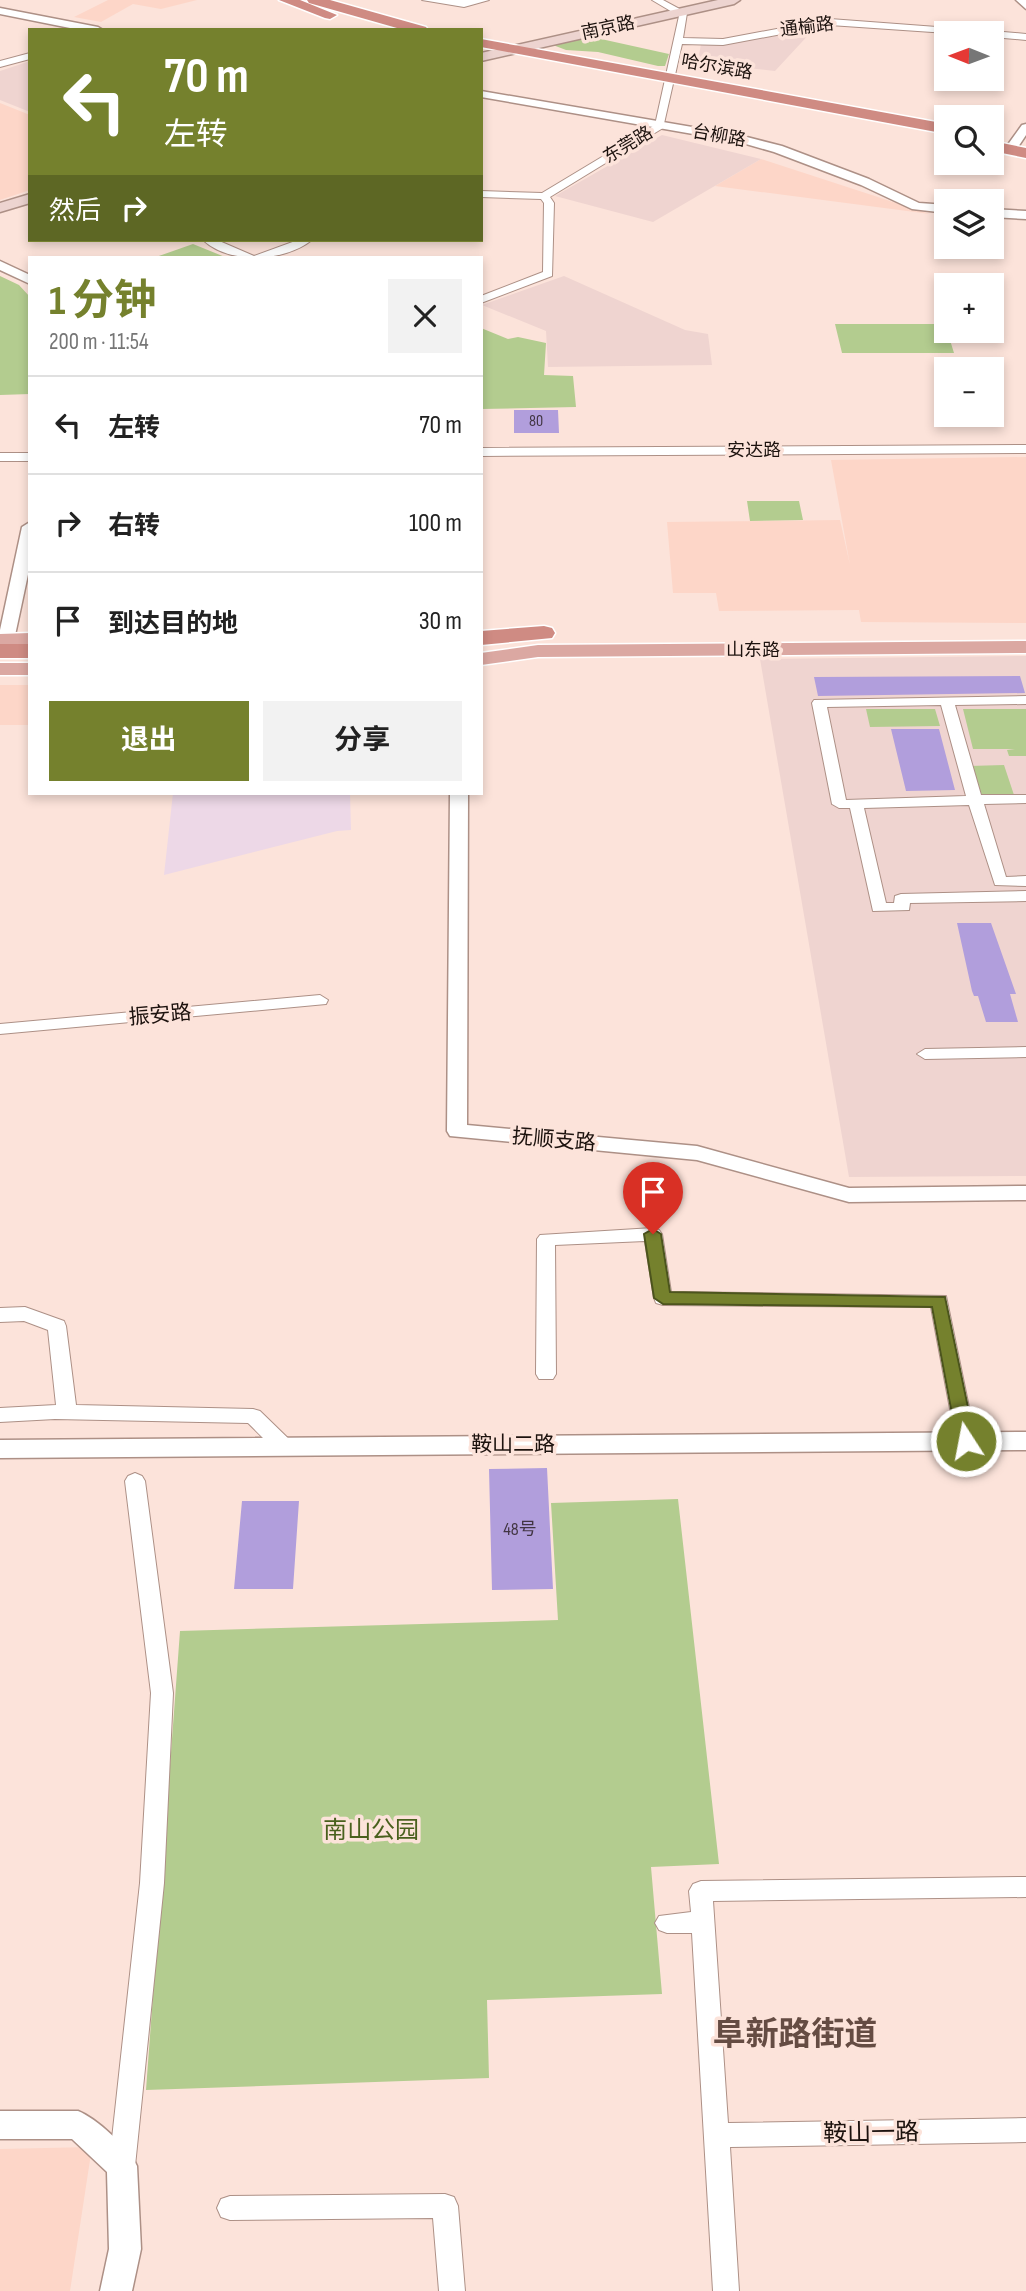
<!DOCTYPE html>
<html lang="zh">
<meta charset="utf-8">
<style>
:root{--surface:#fff;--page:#f2f2f2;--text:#222;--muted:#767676;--line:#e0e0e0;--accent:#75812d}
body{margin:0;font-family:"Sofia Sans Condensed","Noto Sans SC",sans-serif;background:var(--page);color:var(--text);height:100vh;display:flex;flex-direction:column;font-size:26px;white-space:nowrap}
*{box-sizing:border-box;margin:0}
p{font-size:23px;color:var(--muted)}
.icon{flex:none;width:38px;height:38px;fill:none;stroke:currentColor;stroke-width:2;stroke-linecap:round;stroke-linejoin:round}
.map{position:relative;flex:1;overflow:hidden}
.panel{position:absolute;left:28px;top:256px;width:455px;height:539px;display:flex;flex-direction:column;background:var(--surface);border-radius:0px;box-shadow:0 4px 10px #0003}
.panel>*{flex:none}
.guide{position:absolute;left:28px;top:28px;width:455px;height:214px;border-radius:0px;box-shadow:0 4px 10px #0003;background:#75812d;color:#fff;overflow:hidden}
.needle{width:46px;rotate:271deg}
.tools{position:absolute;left:934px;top:21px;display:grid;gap:14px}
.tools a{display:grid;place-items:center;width:70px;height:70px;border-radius:0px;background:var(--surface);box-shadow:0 4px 10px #0003;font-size:35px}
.pin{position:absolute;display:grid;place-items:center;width:60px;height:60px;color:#fff;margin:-72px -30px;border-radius:50% 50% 50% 0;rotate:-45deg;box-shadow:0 0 7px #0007}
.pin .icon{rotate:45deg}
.me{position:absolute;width:77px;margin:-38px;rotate:349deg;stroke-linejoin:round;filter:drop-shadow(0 0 5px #0008)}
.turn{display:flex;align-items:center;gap:24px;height:147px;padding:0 21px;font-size:32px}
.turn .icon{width:91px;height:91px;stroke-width:2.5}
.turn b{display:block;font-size:49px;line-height:60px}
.then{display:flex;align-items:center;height:66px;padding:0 21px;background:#0003;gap:14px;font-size:26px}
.round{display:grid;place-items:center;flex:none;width:74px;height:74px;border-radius:0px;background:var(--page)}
.overview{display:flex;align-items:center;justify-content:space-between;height:119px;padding:0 21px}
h1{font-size:42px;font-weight:700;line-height:52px;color:var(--accent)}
.action{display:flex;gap:14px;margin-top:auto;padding:14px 21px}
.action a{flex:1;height:80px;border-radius:0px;background:var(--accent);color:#fff;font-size:28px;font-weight:700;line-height:80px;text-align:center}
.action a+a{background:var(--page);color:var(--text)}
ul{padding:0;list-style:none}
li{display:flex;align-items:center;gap:21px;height:98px;padding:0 21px;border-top:2px solid var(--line)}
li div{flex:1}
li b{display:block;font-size:26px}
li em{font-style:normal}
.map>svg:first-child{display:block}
.built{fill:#fdd6c8}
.industrial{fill:#edd8e7}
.education{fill:#efd4d0}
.green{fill:#b3cc8f}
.building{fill:#b19edc}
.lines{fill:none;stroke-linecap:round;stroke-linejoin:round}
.minor-casing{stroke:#ad9086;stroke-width:2}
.tertiary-casing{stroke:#ad9086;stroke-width:3}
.secondary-casing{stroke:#ad9086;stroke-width:3}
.primary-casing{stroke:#fff;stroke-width:3}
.trunk-casing{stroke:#fff;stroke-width:3}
.minor{fill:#fff;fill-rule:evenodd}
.tertiary{fill:#fff;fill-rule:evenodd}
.secondary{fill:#edd4d0;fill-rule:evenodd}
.primary{fill:#dba8a2;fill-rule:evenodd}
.trunk{fill:#cf8b83;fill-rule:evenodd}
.route{fill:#75812d;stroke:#4c541d;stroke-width:2}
.labels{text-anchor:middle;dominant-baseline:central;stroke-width:7;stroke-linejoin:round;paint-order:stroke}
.far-number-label{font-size:16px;fill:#413542}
.far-street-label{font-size:18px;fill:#1c120e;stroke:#fce3da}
.number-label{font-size:18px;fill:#413542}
.street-label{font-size:21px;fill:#1c120e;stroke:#fce3da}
.near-park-label{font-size:24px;fill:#49601d;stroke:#fce3da}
.near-street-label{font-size:24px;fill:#1c120e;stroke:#fce3da}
.near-district-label{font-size:33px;font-weight:bold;fill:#654c43;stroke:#fce3da}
</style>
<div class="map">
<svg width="1026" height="2291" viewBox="0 0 1026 2291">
<rect width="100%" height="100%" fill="#fce3da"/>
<!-- built -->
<path class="built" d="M 108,0 L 197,0 L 161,9 L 133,4 L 101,22 L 74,17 Z
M 0,103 L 30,115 L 30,190 L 0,200 Z
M 761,159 L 930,214 L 715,186 Z
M 1026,457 L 1026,623 L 861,622 L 859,610 L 719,611 L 716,593 L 673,593 L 667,522 L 840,520 L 850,565 L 831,460 Z
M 0,685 L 30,685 L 30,725 L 0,725 Z
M 92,2147 L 70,2291 L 0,2291 L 0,2149 Z"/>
<!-- industrial -->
<path class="industrial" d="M 173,793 L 350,793 L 351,830 L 337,831 L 164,875 Z"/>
<!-- education -->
<path class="education" d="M 813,30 L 775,71 L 728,66 L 697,66 L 701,44 L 731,43 Z
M 30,61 L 30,112 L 0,100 L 0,71 Z
M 662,135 L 761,159 L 653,222 L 555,196 Z
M 564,276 L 685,330 L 708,334 L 712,365 L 548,367 L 546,331 L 482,305 Z
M 1026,656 L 1026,1176 L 849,1177 L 760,659 Z"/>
<!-- green -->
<path class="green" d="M 596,34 L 598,35 L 592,37 L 669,54 L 665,66 L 658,66 L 598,52 L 566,50 L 553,45 L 559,41 Z
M 193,244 L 225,257 L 156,257 Z
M 0,276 L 19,285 L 30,297 L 30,394 L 0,395 Z
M 835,324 L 945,324 L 954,353 L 842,353 Z
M 481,328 L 508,339 L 518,337 L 546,343 L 544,375 L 573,376 L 576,407 L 481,409 Z
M 747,501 L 799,501 L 803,520 L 750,521 Z
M 866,709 L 935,709 L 940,726 L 870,727 Z
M 963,709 L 1026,709 L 1026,756 L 1009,756 L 1007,750 L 1015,749 L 973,749 Z
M 1004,765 L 1015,798 L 979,799 L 969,766 Z
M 678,1499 L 719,1864 L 651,1867 L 662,1994 L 487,2000 L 489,2078 L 146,2090 L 180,1631 L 558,1620 L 551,1503 Z"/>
<!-- building -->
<path class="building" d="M 514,410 L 558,410 L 559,433 L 514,433 Z
M 1020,676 L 1025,693 L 818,696 L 814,677 Z
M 891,729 L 939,729 L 955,790 L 906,791 Z
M 957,923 L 991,923 L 1016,994 L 1010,994 L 1018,1022 L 986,1022 L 978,996 L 974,996 L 972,991 Z
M 547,1468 L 553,1589 L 492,1590 L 489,1469 Z
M 242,1501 L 299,1501 L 293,1589 L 234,1589 Z"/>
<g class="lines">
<!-- minor casing -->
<g class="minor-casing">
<path id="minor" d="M 422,0 L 489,0 L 464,7 Z
M 652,0 L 663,0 L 687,13 L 683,38 L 723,39 L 830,19 L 977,30 L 981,33 L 947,33 L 830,25 L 723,45 L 682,44 L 663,128 L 550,197 L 554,203 L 552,276 L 481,303 L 481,296 L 543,272 L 544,203 L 541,199 L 481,197 L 481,191 L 542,193 L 655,125 L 679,16 Z
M 992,31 L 1026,34 L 1026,40 L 992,37 L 992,33 L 988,33 Z
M 30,53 L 30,59 L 0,67 L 0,61 Z
M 203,240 L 217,240 L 254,256 L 298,240 L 312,240 C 284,262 230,265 203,240 Z
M 1026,445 L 1026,453 L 481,456 L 481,448 Z
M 0,453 L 30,453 L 30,461 L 0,461 Z
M 1026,696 L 1026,704 L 955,705 L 981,795 L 1026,795 L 1026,803 L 984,804 L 1006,877 L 1026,876 L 1026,886 L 995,885 L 969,805 L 864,808 L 886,903 L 894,903 L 895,896 L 901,894 L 1026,891 L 1026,901 L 910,903 L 909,910 L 873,911 L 850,808 L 839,808 L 832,804 L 812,703 L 814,700 ZM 941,705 L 966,796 L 846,800 L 827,707 Z
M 320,995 L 328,1000 L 326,1004 L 0,1034 L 0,1024 Z
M 1026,1047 L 1026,1057 L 925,1059 L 917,1054 L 925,1049 Z
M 653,1228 L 659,1230 L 662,1234 L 671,1292 L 946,1296 L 976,1441 L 973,1446 L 966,1448 L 959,1446 L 956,1441 L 931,1307 L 663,1305 L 656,1303 L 654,1298 L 645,1241 L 555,1245 L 556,1374 L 553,1379 L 539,1379 L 536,1374 L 537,1239 L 540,1235 Z
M 25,1307 L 64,1321 L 66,1326 L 76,1405 L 253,1409 L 260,1411 L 295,1445 L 292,1450 C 275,1455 260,1434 248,1423 L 55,1419 L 0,1422 L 0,1408 L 56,1405 L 48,1330 L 24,1321 L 0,1322 L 0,1308 Z
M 135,1473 L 142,1476 L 145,1481 L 173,1693 L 164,1883 L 135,2166 L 131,2174 L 122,2178 L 113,2174 L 109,2166 L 140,1883 L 151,1693 L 125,1481 L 128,1476 Z
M 1026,1877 L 1026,1897 L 713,1901 L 728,2123 L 1026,2118 L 1026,2142 L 730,2147 L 739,2291 L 713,2291 L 692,1933 L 667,1933 L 659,1930 L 655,1923 L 659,1916 L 691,1912 L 689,1891 L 693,1884 L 701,1881 Z
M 445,2194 L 454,2197 L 458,2206 L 465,2291 L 439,2291 L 433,2218 L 230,2220 L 221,2217 L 217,2208 L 221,2199 L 230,2196 Z"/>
</g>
<!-- tertiary casing -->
<g class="tertiary-casing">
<path id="tertiary" d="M 1016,0 L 1026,0 L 1026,9 Z
M 0,8 L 98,27 L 103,30 L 80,30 L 0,14 Z
M 481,91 L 739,135 L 782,146 L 869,179 L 919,203 L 947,205 L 947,213 L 912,209 L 861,185 L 774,152 L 739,142 L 481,97 Z
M 1026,124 L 1026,135 L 1014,153 L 1006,153 L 1004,150 L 1022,125 Z
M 992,209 L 1026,211 L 1026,219 L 992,217 Z
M 0,261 L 30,275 L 30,284 L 0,270 Z
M 30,522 L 30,565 L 14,640 L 6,645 L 0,643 L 0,630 L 22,527 Z
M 450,793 L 468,793 L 467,1125 L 697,1146 L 849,1188 L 1026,1186 L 1026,1200 L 849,1202 L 697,1160 L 450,1136 L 447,1131 Z
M 1026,1432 L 1026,1450 L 0,1458 L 0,1440 Z
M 0,2111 L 78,2111 C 96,2118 129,2148 137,2166 L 141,2249 L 132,2291 L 100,2291 L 109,2249 L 107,2172 L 72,2139 L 0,2139 Z"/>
</g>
<!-- secondary casing -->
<g class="secondary-casing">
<path id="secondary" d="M 718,0 L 740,0 L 734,4 L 481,61 L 481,53 Z
M 30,194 L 30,203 L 0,212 L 0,203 Z"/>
</g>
<!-- primary casing -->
<g class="primary-casing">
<path id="primary" d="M 30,633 L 30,645 L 0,646 L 0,634 Z
M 1026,641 L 1026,653 L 538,657 L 481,665 L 481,653 L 538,645 Z
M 0,663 L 30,663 L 30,675 L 0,675 Z"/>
</g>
<!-- trunk casing -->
<g class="trunk-casing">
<path id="trunk" d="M 279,0 L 300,0 L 337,15 L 330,19 L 325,18 Z
M 307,0 L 330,0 L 426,27 L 428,30 L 404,30 L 309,3 Z
M 481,39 L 947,124 L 947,134 L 481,47 Z
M 992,141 L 1026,148 L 1026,158 L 992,151 Z
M 544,626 L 552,628 L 555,633 L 552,638 L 481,645 L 481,631 Z
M 0,644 L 30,644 L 30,658 L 0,658 Z"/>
</g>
<!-- minor -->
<use href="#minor" class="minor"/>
<!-- tertiary -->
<use href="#tertiary" class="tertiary"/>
<!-- secondary -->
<use href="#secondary" class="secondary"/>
<!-- primary -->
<use href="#primary" class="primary"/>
<!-- trunk -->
<use href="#trunk" class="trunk"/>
</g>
<!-- route -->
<path class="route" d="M 653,1229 L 661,1234 L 670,1292 L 945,1297 L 975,1441 L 973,1446 L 960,1446 L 957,1441 L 932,1307 L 663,1304 L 654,1298 L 644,1234 Z"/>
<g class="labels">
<!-- far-number labels -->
<g class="far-number-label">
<text x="536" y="421">80</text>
</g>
<!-- far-street labels -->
<g class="far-street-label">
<text transform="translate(807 27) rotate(-7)">通榆路</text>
<text transform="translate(608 28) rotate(-12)">南京路</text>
<text transform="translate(717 67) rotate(10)">哈尔滨路</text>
<text transform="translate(719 136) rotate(10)">台柳路</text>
<text transform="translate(628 145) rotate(-31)">东莞路</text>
<text x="754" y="450">安达路</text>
<text x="753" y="650">山东路</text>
</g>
<!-- number labels -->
<g class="number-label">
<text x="520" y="1529">48号</text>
</g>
<!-- street labels -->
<g class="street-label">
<text transform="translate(160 1015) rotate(-5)">振安路</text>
<text transform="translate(554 1140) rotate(5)">抚顺支路</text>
<text x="513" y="1444">鞍山二路</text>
</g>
<!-- near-park labels -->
<g class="near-park-label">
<text x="371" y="1830">南山公园</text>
</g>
<!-- near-street labels -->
<g class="near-street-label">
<text transform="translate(871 2133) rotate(-1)">鞍山一路</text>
</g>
<!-- near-district labels -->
<g class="near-district-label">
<text x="795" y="2035">阜新路街道</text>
</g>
</g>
</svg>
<div class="tools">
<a><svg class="needle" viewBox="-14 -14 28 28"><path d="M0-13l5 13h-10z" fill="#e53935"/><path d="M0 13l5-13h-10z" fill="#767676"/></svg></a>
<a><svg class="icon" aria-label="search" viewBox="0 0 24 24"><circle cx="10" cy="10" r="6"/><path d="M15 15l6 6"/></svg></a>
<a><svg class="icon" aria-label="layers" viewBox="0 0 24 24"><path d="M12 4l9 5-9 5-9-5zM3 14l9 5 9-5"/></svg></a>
<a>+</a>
<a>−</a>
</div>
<div class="pin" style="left:653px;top:1234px;background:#d93025"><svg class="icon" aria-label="arrive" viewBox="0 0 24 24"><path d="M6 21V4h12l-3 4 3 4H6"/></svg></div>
<svg class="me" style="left:966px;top:1441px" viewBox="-20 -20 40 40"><circle r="17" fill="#75812d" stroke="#fff" stroke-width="3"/><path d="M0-11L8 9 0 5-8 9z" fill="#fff"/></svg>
<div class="guide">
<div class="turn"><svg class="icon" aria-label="left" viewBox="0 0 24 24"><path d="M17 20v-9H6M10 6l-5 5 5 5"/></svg><div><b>70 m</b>左转</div></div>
<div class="then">然后<svg class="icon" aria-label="right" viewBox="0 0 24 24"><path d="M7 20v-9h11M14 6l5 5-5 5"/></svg></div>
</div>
<section class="panel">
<div class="overview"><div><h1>1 分钟</h1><p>200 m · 11:54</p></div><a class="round"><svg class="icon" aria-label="close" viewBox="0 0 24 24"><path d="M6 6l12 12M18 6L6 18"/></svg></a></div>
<ul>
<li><svg class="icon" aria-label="left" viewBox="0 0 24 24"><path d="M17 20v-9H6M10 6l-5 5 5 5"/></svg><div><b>左转</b></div><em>70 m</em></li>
<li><svg class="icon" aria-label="right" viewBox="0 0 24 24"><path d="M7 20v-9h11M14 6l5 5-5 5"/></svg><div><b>右转</b></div><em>100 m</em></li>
<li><svg class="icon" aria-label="arrive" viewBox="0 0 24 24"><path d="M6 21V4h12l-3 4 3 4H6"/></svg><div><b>到达目的地</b></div><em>30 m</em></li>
</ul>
<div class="action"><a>退出</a><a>分享</a></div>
</section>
</div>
